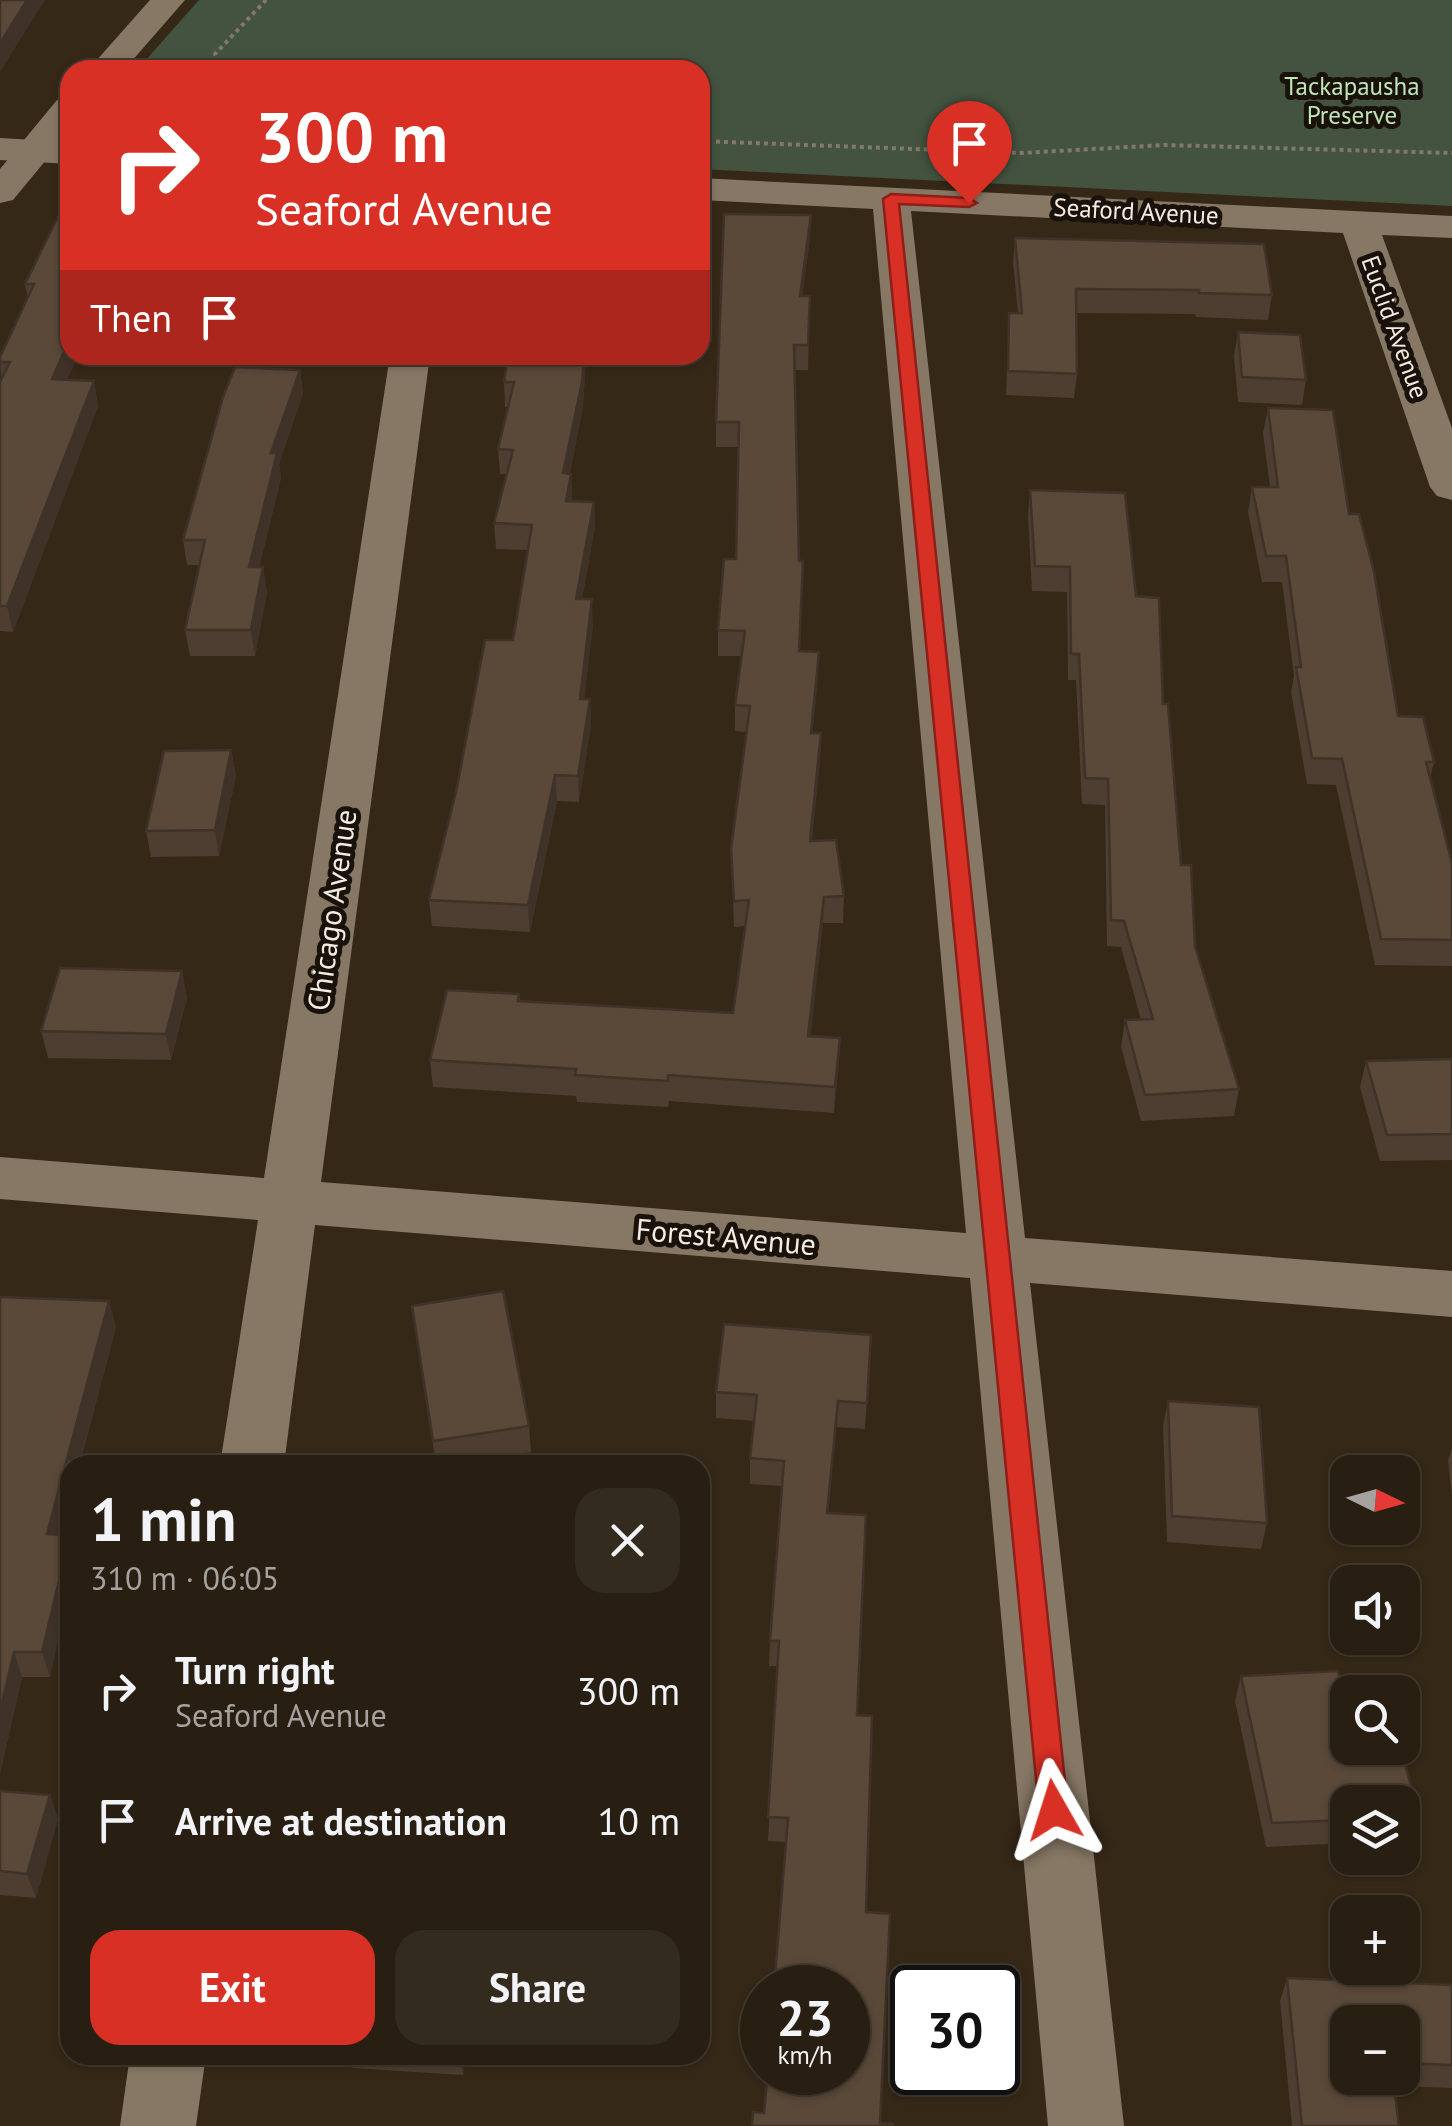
<!DOCTYPE html>
<meta charset="utf-8">
<style>
:root{--surface:#281e11;--page:#342b1f;--text:#f1f3f6;--muted:#a5a29f;--line:#443c31;--accent:#d93025}
body{margin:0;font-family:"PT Sans",sans-serif;background:var(--page);color:var(--text);height:100vh;display:flex;flex-direction:column;font-size:38px;white-space:nowrap}
*{box-sizing:border-box;margin:0}
p{font-size:32px;color:var(--muted)}
.icon{flex:none;width:55px;height:55px;fill:none;stroke:currentColor;stroke-width:2;stroke-linecap:round;stroke-linejoin:round}
.map{position:relative;flex:1;overflow:hidden}
.sheet{position:absolute;left:60px;top:1455px;width:650px;height:610px;display:flex;flex-direction:column;background:var(--surface);border-radius:30px;box-shadow:0 2px 8px #0004,0 0 0 2px var(--line)}
.sheet>*{flex:none}
.guide{position:absolute;left:60px;top:60px;width:650px;height:305px;border-radius:30px;box-shadow:0 2px 8px #0004,0 0 0 2px var(--line);background:#d93025;color:#fff;overflow:hidden}
.needle{width:65px;rotate:95deg}
.controls{position:absolute;left:1330px;top:1455px;display:grid;gap:20px}
.controls a{display:grid;place-items:center;width:90px;height:90px;border-radius:20px;background:var(--surface);box-shadow:0 2px 8px #0004,0 0 0 2px var(--line);font-size:50px}
.speed{position:absolute;left:740px;top:1965px;display:flex;gap:20px;font-size:50px;font-weight:700;text-align:center}
.speed>*{display:grid;place-content:center;width:130px;height:130px;border-radius:50%;background:var(--surface);box-shadow:0 2px 8px #0004,0 0 0 2px var(--line);line-height:1}
.speed small{font-size:25px;font-weight:400}
.speed .limit{border:5px solid #111;border-radius:15px;background:#fff;color:#111}
.pin{position:absolute;display:grid;place-items:center;width:85px;height:85px;color:#fff;margin:-102px -42px;border-radius:50% 50% 50% 0;rotate:-45deg;box-shadow:0 0 10px #0007}
.pin .icon{rotate:45deg}
.me{position:absolute;width:110px;margin:-55px;rotate:354deg;stroke-linejoin:round;filter:drop-shadow(0 0 8px #0008)}
.turn{display:flex;align-items:center;gap:35px;height:210px;padding:0 30px;font-size:45px}
.turn .icon{width:130px;height:130px;stroke-width:2.5}
.turn b{display:block;font-size:70px;line-height:85px}
.then{display:flex;align-items:center;height:95px;padding:0 30px;background:#0003;gap:20px;font-size:38px}
.round{display:grid;place-items:center;flex:none;width:105px;height:105px;border-radius:30px;background:var(--page)}
.summary{display:flex;align-items:center;justify-content:space-between;height:170px;padding:0 30px}
h1{font-size:60px;font-weight:700;line-height:75px}
.button{display:flex;gap:20px;margin-top:auto;padding:20px 30px}
.button a{flex:1;height:115px;border-radius:30px;background:var(--accent);color:#fff;font-size:40px;font-weight:700;line-height:115px;text-align:center}
.button a+a{background:var(--page);color:var(--text)}
ul{padding:0;list-style:none}
li{display:flex;align-items:center;gap:30px;height:130px;padding:0 30px}
li div{flex:1}
li b{display:block;font-size:38px}
li em{font-style:normal}
.map>svg:first-child{display:block}
.green{fill:#435340}
.lines{fill:none;stroke-linecap:round;stroke-linejoin:round}
.path{stroke:#837869;stroke-width:4;stroke-dasharray:4 4;stroke-linecap:butt}
.street{fill:#877865;fill-rule:evenodd}
.secondary{fill:#877865;fill-rule:evenodd}
.wall{fill:#4d3e31;fill-rule:evenodd}
.shaded-wall{fill:#3f3228}
.building{fill:#5a4839;stroke:#3f3228;stroke-width:2.5}
.route{fill:#d93025;stroke:#8d1f18;stroke-width:2.5}
.labels{text-anchor:middle;dominant-baseline:central;stroke-width:10;stroke-linejoin:round;paint-order:stroke}
.far-park-label{font-size:25px;fill:#bfe5b7;stroke:#18120b}
.far-street-label{font-size:25px;fill:#f5ede2;stroke:#18120b}
.street-label{font-size:30px;fill:#f5ede2;stroke:#18120b}
</style>
<div class="map">
<svg width="1452" height="2126" viewBox="0 0 1452 2126">
<rect width="100%" height="100%" fill="#352817"/>
<!-- green -->
<path class="green" d="M 199,0 L 1452,0 L 1452,206 L 700,169 L 700,70 L 137,70 Z"/>
<g class="lines">
<!-- path -->
<path class="path" d="M 222,70 L 215,54 L 266,0
M 700,141 L 1021,153 L 1165,145 L 1452,153"/>
<!-- street -->
<path class="street" d="M 0,138 L 70,142 L 70,164 L 0,160 Z
M 700,178 L 1452,216 L 1452,238 L 1382,235 L 1452,428 L 1452,500 L 1437,496 L 1430,487 L 1343,233 L 911,211 L 1025,1238 L 1452,1271 L 1452,1317 L 1030,1283 L 1124,2126 L 1048,2126 L 970,1278 L 315,1225 L 284,1465 L 220,1465 L 258,1220 L 0,1199 L 0,1157 L 264,1178 L 390,355 L 430,355 L 321,1182 L 966,1233 L 873,209 L 700,200 Z
M 130,2055 L 206,2055 L 196,2126 L 120,2126 Z"/>
<!-- secondary -->
<path class="secondary" d="M 150,0 L 185,0 L 124,70 L 88,70 Z
M 70,97 L 70,131 L 13,200 L 0,203 L 0,169 L 57,100 Z"/>
</g>
<!-- wall -->
<path class="wall" d="M 70,192 L 67,380 L 94,381 L 98,406 L 13,632 L 0,631 L 0,382 L 1,379 L 0,357 L 28,298 L 25,284 Z
M 811,215 L 810,238 L 802,296 L 810,296 L 808,370 L 795,370 L 800,651 L 818,678 L 812,733 L 821,733 L 820,759 L 812,841 L 844,896 L 843,923 L 823,923 L 810,1037 L 840,1038 L 834,1113 L 669,1101 L 668,1107 L 577,1102 L 576,1096 L 433,1087 L 430,1060 L 519,994 L 520,1001 L 733,1013 L 745,926 L 734,927 L 731,849 L 746,732 L 735,731 L 735,705 L 742,656 L 718,656 L 718,630 L 736,559 L 739,447 L 716,447 L 716,422 Z
M 1015,238 L 1272,295 L 1268,320 L 1196,317 L 1195,314 L 1076,313 L 1077,374 L 1074,398 L 1006,395 L 1009,313 L 1018,313 L 1013,262 Z
M 1238,332 L 1306,380 L 1302,405 L 1238,402 L 1234,356 Z
M 508,355 L 586,355 L 583,407 L 570,473 L 571,474 L 572,501 L 594,502 L 595,527 L 582,599 L 593,625 L 584,699 L 590,699 L 591,725 L 579,802 L 557,801 L 530,932 L 432,926 L 429,900 L 513,640 L 528,550 L 496,549 L 494,523 L 507,474 L 500,474 L 498,449 L 508,407 L 505,407 L 504,382 Z
M 300,370 L 303,394 L 279,464 L 281,478 L 259,567 L 263,567 L 267,593 L 255,656 L 190,656 L 185,630 L 200,565 L 187,565 L 183,540 Z
M 1268,408 L 1349,514 L 1398,716 L 1434,762 L 1430,778 L 1452,863 L 1452,966 L 1375,965 L 1336,785 L 1307,784 L 1291,692 L 1294,676 L 1282,582 L 1262,582 L 1248,512 L 1252,487 L 1270,487 L 1263,433 Z
M 1030,490 L 1136,596 L 1163,704 L 1181,865 L 1195,946 L 1239,1089 L 1234,1116 L 1141,1121 L 1121,1047 L 1125,1020 L 1141,1020 L 1121,947 L 1107,946 L 1105,805 L 1082,804 L 1076,680 L 1068,680 L 1067,592 L 1032,591 L 1028,516 Z
M 231,750 L 236,776 L 219,856 L 151,857 L 146,831 Z
M 182,971 L 187,998 L 171,1060 L 48,1058 L 41,1031 Z
M 1452,1059 L 1452,1160 L 1380,1161 L 1360,1087 L 1366,1061 Z
M 0,1297 L 109,1301 L 116,1327 L 61,1535 L 50,1677 L 22,1677 L 0,1774 Z
M 416,1332 L 529,1426 L 531,1452 L 450,1465 L 436,1465 Z
M 871,1335 L 865,1429 L 836,1427 L 764,2113 L 786,1842 L 768,1841 L 778,1666 L 769,1666 L 770,1641 L 782,1486 L 750,1484 L 750,1458 L 754,1421 L 716,1418 L 716,1392 Z
M 1168,1401 L 1267,1523 L 1261,1549 L 1167,1542 L 1163,1426 Z
M 1452,1448 L 1452,1496 L 1448,1461 Z
M 1241,1676 L 1348,1748 L 1419,1816 L 1410,1840 L 1402,1841 L 1402,1802 L 1348,1802 L 1348,1843 L 1266,1847 L 1235,1701 Z
M 0,1791 L 50,1795 L 58,1819 L 36,1898 L 0,1895 Z
M 1287,1978 L 1452,1985 L 1452,2088 L 1394,2086 L 1399,2126 L 1292,2126 L 1280,2001 ZM 1402,2022 L 1402,2078 L 1348,2078 Z
M 349,2055 L 466,2055 L 463,2075 L 352,2068 Z"/>
<!-- shaded-wall -->
<path class="shaded-wall" d="M 27,0 L 45,0 L 0,72 L 0,43 Z
M 811,215 L 810,238 L 799,320 L 800,296 Z
M 70,338 L 70,355 L 78,355 L 57,404 L 52,379 Z
M 584,355 L 586,355 L 583,407 L 565,498 L 563,473 Z
M 300,370 L 303,394 L 279,464 L 281,478 L 253,593 L 249,567 L 271,453 Z
M 94,381 L 98,406 L 13,632 L 7,606 Z
M 571,474 L 572,499 L 567,526 L 566,501 Z
M 594,502 L 595,527 L 577,625 L 576,599 Z
M 263,567 L 267,593 L 255,656 L 251,630 Z
M 592,599 L 593,625 L 581,724 L 580,699 Z
M 819,652 L 818,678 L 810,759 L 811,733 Z
M 590,699 L 591,725 L 579,802 L 578,776 Z
M 821,733 L 820,759 L 809,867 L 810,841 Z
M 231,750 L 236,776 L 219,856 L 215,830 Z
M 555,775 L 557,801 L 530,932 L 528,905 Z
M 824,897 L 823,923 L 808,1063 L 808,1036 Z
M 182,971 L 187,998 L 171,1060 L 166,1034 Z
M 840,1038 L 839,1065 L 834,1113 L 835,1087 Z
M 109,1301 L 116,1327 L 79,1465 L 70,1465 L 70,1501 L 55,1560 L 47,1534 Z
M 838,1401 L 836,1427 L 826,1538 L 827,1513 Z
M 70,1535 L 70,1591 L 50,1677 L 42,1652 Z
M 14,1652 L 22,1677 L 0,1774 L 0,1711 Z
M 50,1795 L 58,1819 L 36,1898 L 27,1874 Z
M 460,2055 L 466,2055 L 463,2075 Z"/>
<!-- building -->
<path class="building" d="M 0,0 L 27,0 L 0,43 Z
M 70,192 L 70,338 L 52,379 L 94,381 L 7,606 L 0,606 L 0,382 L 10,362 L 0,362 L 0,357 L 34,284 L 25,284 Z
M 724,214 L 811,215 L 800,296 L 810,296 L 808,345 L 794,345 L 799,561 L 803,561 L 799,651 L 819,652 L 811,733 L 821,733 L 810,841 L 836,840 L 844,896 L 824,897 L 808,1036 L 840,1038 L 835,1087 L 668,1075 L 668,1081 L 575,1075 L 576,1069 L 430,1060 L 447,990 L 519,994 L 518,1001 L 733,1013 L 749,900 L 734,901 L 731,849 L 750,706 L 735,705 L 745,631 L 718,630 L 724,559 L 736,559 L 739,422 L 716,422 Z
M 1015,238 L 1264,244 L 1272,295 L 1199,293 L 1199,290 L 1076,289 L 1077,374 L 1008,371 L 1009,313 L 1022,313 Z
M 1238,332 L 1300,335 L 1306,380 L 1242,377 Z
M 508,355 L 584,355 L 582,382 L 563,473 L 571,474 L 566,501 L 594,502 L 576,599 L 592,599 L 580,699 L 590,699 L 578,776 L 555,775 L 528,905 L 429,900 L 456,792 L 485,640 L 513,640 L 532,525 L 494,523 L 513,450 L 498,449 L 514,382 L 504,382 Z
M 235,367 L 300,370 L 271,453 L 277,453 L 249,567 L 263,567 L 251,630 L 185,630 L 205,540 L 183,540 L 223,397 Z
M 1268,408 L 1333,410 L 1349,514 L 1359,514 L 1374,572 L 1398,716 L 1423,717 L 1434,762 L 1426,762 L 1452,863 L 1452,940 L 1381,939 L 1342,759 L 1312,758 L 1296,667 L 1301,667 L 1286,556 L 1266,556 L 1252,487 L 1278,487 Z
M 1030,490 L 1125,493 L 1136,596 L 1159,598 L 1163,704 L 1168,704 L 1181,865 L 1191,865 L 1195,946 L 1239,1089 L 1145,1095 L 1125,1020 L 1153,1019 L 1124,921 L 1111,920 L 1108,779 L 1085,778 L 1079,654 L 1071,654 L 1070,567 L 1035,566 Z
M 231,750 L 215,830 L 146,831 L 164,751 Z
M 60,968 L 182,971 L 166,1034 L 41,1031 Z
M 1452,1059 L 1452,1134 L 1387,1135 L 1366,1061 Z
M 503,1291 L 529,1426 L 433,1441 L 412,1306 Z
M 0,1297 L 109,1301 L 47,1534 L 70,1535 L 42,1652 L 14,1652 L 0,1711 Z
M 724,1324 L 871,1335 L 867,1403 L 838,1401 L 827,1513 L 866,1515 L 857,1715 L 872,1716 L 866,1912 L 890,1914 L 880,2123 L 893,2124 L 893,2126 L 752,2126 L 753,2112 L 764,2113 L 768,2072 L 848,2072 L 848,1988 L 774,1988 L 788,1818 L 768,1817 L 779,1641 L 770,1641 L 784,1461 L 750,1458 L 757,1395 L 716,1392 Z
M 1168,1401 L 1259,1407 L 1267,1523 L 1172,1516 Z
M 1338,1671 L 1348,1707 L 1348,1748 L 1401,1748 L 1419,1816 L 1402,1817 L 1402,1802 L 1348,1802 L 1348,1820 L 1272,1823 L 1241,1676 Z
M 0,1791 L 50,1795 L 27,1874 L 0,1871 Z
M 1287,1978 L 1452,1985 L 1452,2065 L 1402,2063 L 1402,2022 L 1348,2022 L 1348,2078 L 1393,2078 L 1399,2126 L 1302,2126 Z"/>
<!-- route -->
<path class="route" d="M 891,194 L 969,198 L 977,203 L 969,207 L 899,204 L 1068,1810 L 1064,1820 L 1054,1824 L 1043,1820 L 1039,1810 L 883,199 Z"/>
<g class="labels">
<!-- far-park labels -->
<g class="far-park-label">
<text x="1352" y="86">Tackapausha<tspan x="1352" dy="29">Preserve</tspan></text>
</g>
<!-- far-street labels -->
<g class="far-street-label">
<text transform="translate(1136 211) rotate(3)">Seaford Avenue</text>
<text transform="translate(1395 327) rotate(70)">Euclid Avenue</text>
</g>
<!-- street labels -->
<g class="street-label">
<text transform="translate(331 910) rotate(-82)">Chicago Avenue</text>
<text transform="translate(726 1236) rotate(5)">Forest Avenue</text>
</g>
</g>
</svg>
<div class="controls">
<a><svg class="needle" viewBox="-14 -14 28 28"><path d="M0-13l5 13h-10z" fill="#e53935"/><path d="M0 13l5-13h-10z" fill="#a5a29f"/></svg></a>
<a><svg class="icon" aria-label="sound" viewBox="0 0 24 24"><path d="M4 9h4l5-4v14l-5-4H4zM17 9q2 3 0 6"/></svg></a>
<a><svg class="icon" aria-label="search" viewBox="0 0 24 24"><circle cx="10" cy="10" r="6"/><path d="M15 15l6 6"/></svg></a>
<a><svg class="icon" aria-label="layers" viewBox="0 0 24 24"><path d="M12 4l9 5-9 5-9-5zM3 14l9 5 9-5"/></svg></a>
<a>+</a>
<a>−</a>
</div>
<div class="speed"><div>23<small>km/h</small></div><div class="limit">30</div></div>
<div class="pin" style="left:969px;top:203px;background:#d93025"><svg class="icon" aria-label="arrive" viewBox="0 0 24 24"><path d="M6 21V4h12l-3 4 3 4H6"/></svg></div>
<svg class="me" style="left:1054px;top:1810px" viewBox="-20 -20 40 40"><path d="M0-17L14 15 0 8-14 15z" fill="#d93025" stroke="#fff" stroke-width="4"/></svg>
<div class="guide">
<div class="turn"><svg class="icon" aria-label="right" viewBox="0 0 24 24"><path d="M7 20v-9h11M14 6l5 5-5 5"/></svg><div><b>300 m</b>Seaford Avenue</div></div>
<div class="then">Then<svg class="icon" aria-label="arrive" viewBox="0 0 24 24"><path d="M6 21V4h12l-3 4 3 4H6"/></svg></div>
</div>
<section class="sheet">
<div class="summary"><div><h1>1 min</h1><p>310 m · 06:05</p></div><a class="round"><svg class="icon" aria-label="close" viewBox="0 0 24 24"><path d="M6 6l12 12M18 6L6 18"/></svg></a></div>
<ul>
<li><svg class="icon" aria-label="right" viewBox="0 0 24 24"><path d="M7 20v-9h11M14 6l5 5-5 5"/></svg><div><b>Turn right</b><p>Seaford Avenue</p></div><em>300 m</em></li>
<li><svg class="icon" aria-label="arrive" viewBox="0 0 24 24"><path d="M6 21V4h12l-3 4 3 4H6"/></svg><div><b>Arrive at destination</b></div><em>10 m</em></li>
</ul>
<div class="button"><a>Exit</a><a>Share</a></div>
</section>
</div>
